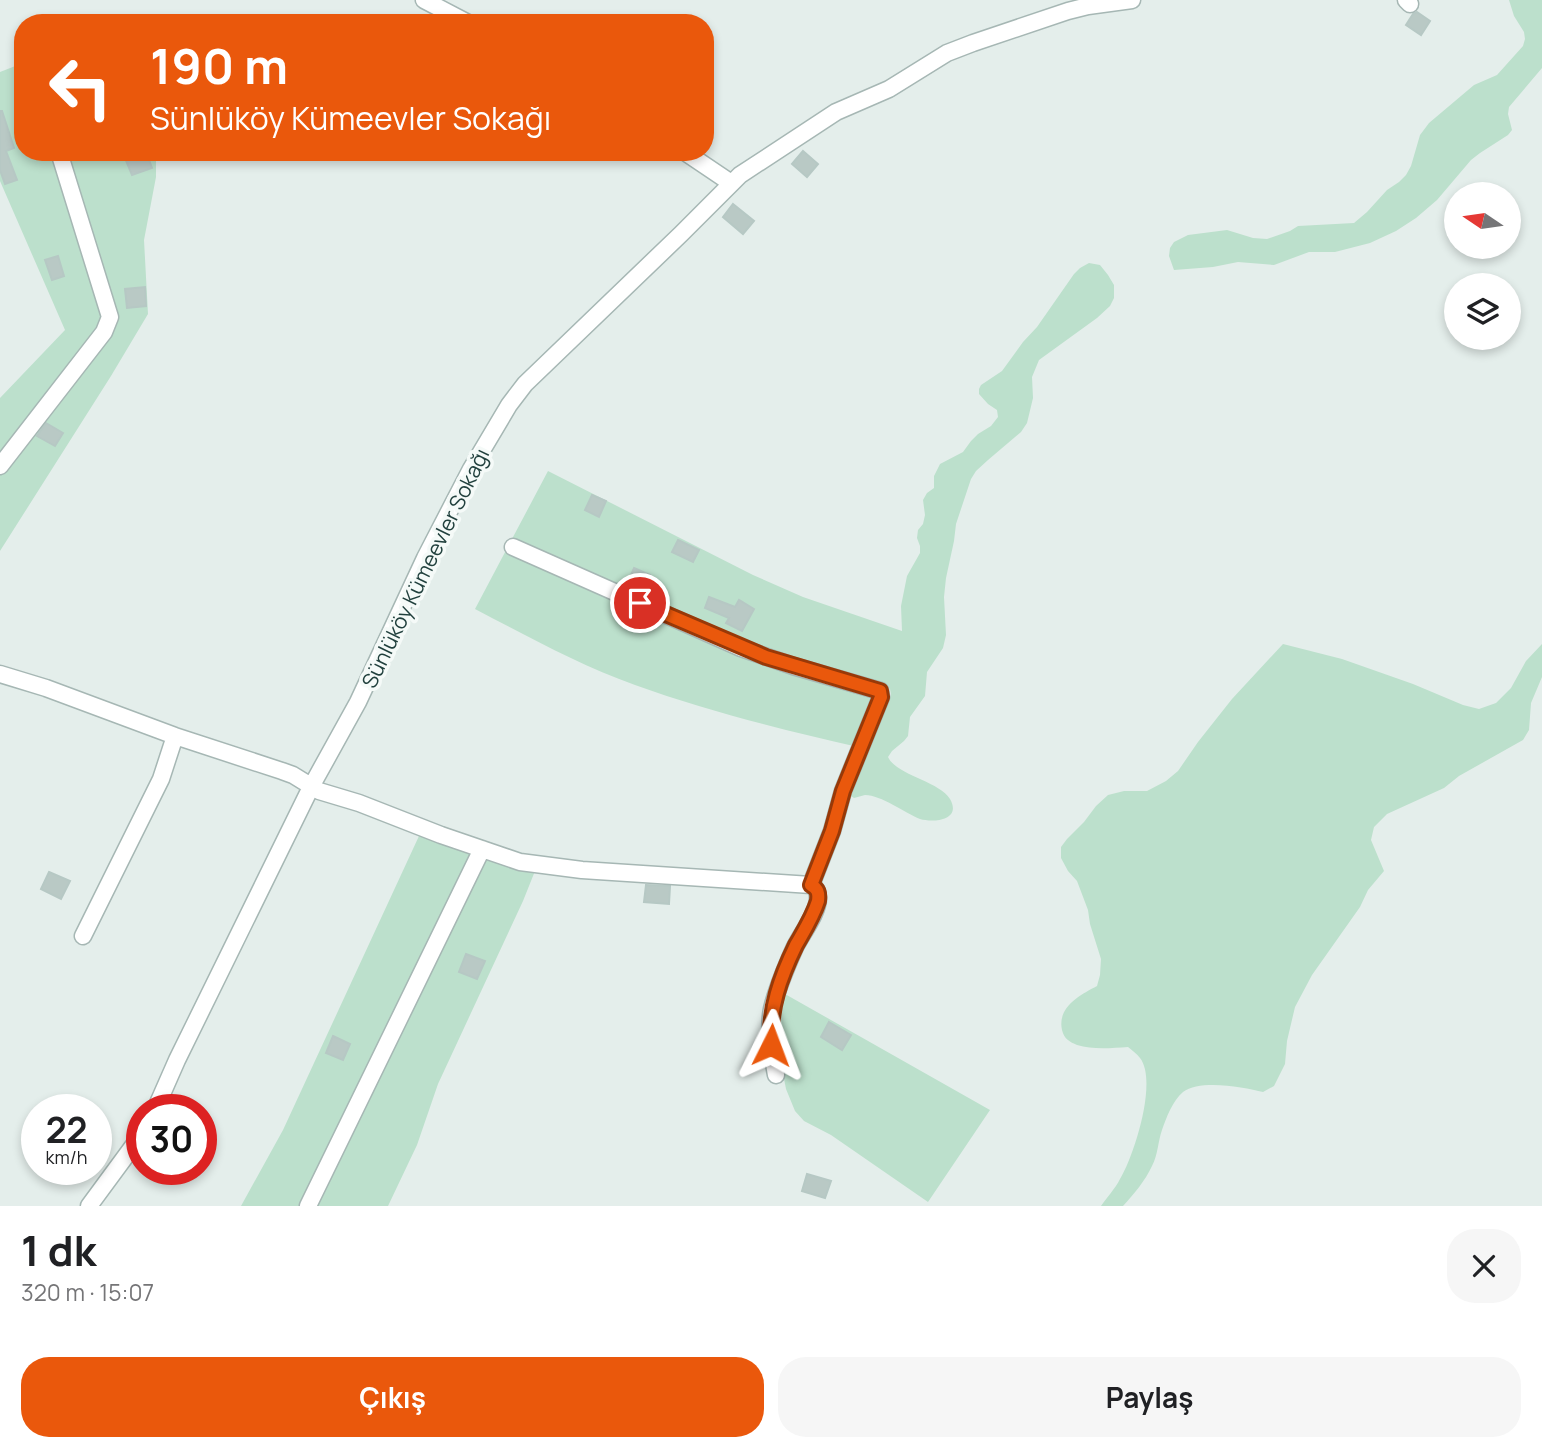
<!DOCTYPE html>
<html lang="tr">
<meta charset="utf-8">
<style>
:root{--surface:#fff;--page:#f6f6f6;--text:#202124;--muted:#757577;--accent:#ea580c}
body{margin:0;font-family:Manrope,sans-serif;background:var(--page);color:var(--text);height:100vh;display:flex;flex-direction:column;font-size:26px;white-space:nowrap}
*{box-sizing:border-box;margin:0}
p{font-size:23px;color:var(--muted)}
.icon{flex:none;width:38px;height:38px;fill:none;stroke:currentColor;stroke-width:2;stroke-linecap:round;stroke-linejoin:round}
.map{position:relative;height:1206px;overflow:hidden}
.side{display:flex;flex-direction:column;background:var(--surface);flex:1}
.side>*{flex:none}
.banner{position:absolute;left:14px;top:14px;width:700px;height:147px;border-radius:28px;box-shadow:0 4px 10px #0003;background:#ea580c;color:#fff;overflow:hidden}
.needle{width:46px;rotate:283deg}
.tools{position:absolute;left:1444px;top:182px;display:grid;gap:14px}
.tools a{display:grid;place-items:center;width:77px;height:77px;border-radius:50%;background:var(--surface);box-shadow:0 4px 10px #0003;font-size:35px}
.speed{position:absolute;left:21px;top:1094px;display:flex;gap:14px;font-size:35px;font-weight:700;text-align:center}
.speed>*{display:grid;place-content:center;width:91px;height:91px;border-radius:50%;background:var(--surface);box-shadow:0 4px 10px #0003;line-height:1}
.speed small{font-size:18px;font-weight:400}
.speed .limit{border:10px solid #d22;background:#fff;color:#111}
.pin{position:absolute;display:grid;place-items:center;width:60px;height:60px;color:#fff;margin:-30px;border:4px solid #fff;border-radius:50%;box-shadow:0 2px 7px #0007}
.me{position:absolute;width:77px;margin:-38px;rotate:3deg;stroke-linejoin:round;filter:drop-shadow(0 0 5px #0008)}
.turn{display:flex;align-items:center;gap:24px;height:147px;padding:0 21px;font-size:32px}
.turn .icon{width:91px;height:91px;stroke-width:2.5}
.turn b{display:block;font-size:49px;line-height:60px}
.round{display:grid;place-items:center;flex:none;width:74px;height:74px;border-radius:28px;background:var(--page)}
.headline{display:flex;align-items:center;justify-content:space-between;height:119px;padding:0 21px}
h1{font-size:42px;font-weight:700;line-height:52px}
.action{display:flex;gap:14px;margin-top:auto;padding:14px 21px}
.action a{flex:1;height:80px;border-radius:28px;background:var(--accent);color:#fff;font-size:28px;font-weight:700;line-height:80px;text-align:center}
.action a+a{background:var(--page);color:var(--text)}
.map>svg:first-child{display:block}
.green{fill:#bce0cc}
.building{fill:#b9c9c5;stroke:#b6c8c4;stroke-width:2}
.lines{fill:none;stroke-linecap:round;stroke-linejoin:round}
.minor-casing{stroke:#a6b7b4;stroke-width:19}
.minor{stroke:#fff;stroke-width:16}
.route-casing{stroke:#983908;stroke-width:18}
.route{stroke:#ea580c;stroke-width:12}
.labels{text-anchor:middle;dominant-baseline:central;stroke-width:7;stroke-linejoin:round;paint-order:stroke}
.street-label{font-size:21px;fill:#22413e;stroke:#f5faf8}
</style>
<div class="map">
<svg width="1542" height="1206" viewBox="0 0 1542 1206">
<rect width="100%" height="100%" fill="#e4eeeb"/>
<!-- green -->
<path class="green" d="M 1509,0 L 1542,0 L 1542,68 L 1509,107 L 1508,114 L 1512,130 L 1508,135 L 1480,153 L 1471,160 L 1437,200 L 1416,218 L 1396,231 L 1370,243 L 1335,252 L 1309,252 L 1274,265 L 1238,262 L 1213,267 L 1174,270 L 1169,256 L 1170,248 L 1174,242 L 1188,235 L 1227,230 L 1253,238 L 1267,239 L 1290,231 L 1298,226 L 1354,223 L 1367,212 L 1387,190 L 1399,182 L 1406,175 L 1411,166 L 1420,135 L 1429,123 L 1474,85 L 1497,75 L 1523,46 L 1525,39 L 1524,32 L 1514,16 Z
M 23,63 L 23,152 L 156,152 L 156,177 L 144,240 L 148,314 L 111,376 L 0,551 L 0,398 L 65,330 L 0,181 L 0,72 Z
M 1089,263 L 1100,265 L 1108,275 L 1114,285 L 1114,298 L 1110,306 L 1097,318 L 1039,360 L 1032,377 L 1033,398 L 1027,423 L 1021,432 L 988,460 L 976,471 L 971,479 L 956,524 L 954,541 L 946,578 L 944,597 L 946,635 L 943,648 L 927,672 L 925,696 L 910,717 L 908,736 L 904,741 L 892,751 L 888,757 C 896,775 939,781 950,799 C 962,820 934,823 920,819 C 905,813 881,795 865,795 C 861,796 858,797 854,798 L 848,794 L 891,695 L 890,689 L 885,685 L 858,747 C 783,730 707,711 635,685 C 579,665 527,636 475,609 L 548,471 L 753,575 L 803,597 L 902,631 L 901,606 L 907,576 L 920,553 L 920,546 L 917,538 L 918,530 L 923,524 L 925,515 L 923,500 L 927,493 L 934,488 L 934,476 L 940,464 L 963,452 L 971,441 L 978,434 L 991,426 L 998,417 L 997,410 L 988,404 L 979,394 L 979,389 L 981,385 L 1002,371 L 1023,342 L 1037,327 L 1074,274 L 1080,268 Z
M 1283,644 L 1342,659 L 1413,684 L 1463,705 L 1479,709 L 1496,703 L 1511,688 L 1526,661 L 1542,644 L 1542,677 L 1531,703 L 1529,730 L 1523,740 L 1459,776 L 1444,788 L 1387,814 L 1374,827 L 1371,840 L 1384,871 L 1368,890 L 1360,907 L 1312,975 L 1295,1007 L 1287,1041 L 1285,1064 L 1274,1086 L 1263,1092 C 1244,1087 1200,1079 1183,1092 C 1173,1100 1166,1118 1162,1130 C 1158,1141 1158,1155 1152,1166 C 1145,1181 1134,1194 1123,1206 L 1101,1206 C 1107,1197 1115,1189 1120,1179 C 1134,1156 1158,1081 1140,1058 C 1137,1054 1132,1050 1128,1047 C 1112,1048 1093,1050 1077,1045 C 1070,1042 1064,1039 1062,1030 C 1057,1007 1080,995 1097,986 L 1100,975 L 1101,959 L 1090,924 L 1088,910 L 1077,881 L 1068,871 L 1061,858 L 1061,847 L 1067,839 L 1084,822 L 1096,806 L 1108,795 L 1124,791 L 1147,791 L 1166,781 L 1178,771 L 1198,742 L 1232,699 Z
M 419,836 L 535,871 L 523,901 L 438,1084 L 417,1145 L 388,1206 L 241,1206 L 283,1130 Z
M 785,994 L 990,1110 L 928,1202 L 831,1135 L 804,1121 L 795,1111 L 786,1089 L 779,1053 L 779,1013 Z"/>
<!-- building -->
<path class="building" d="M 1417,12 L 1430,21 L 1421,35 L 1406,25 L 1413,14 Z
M 0,111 L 2,111 L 14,148 L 6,151 L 17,180 L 5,184 L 0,170 Z
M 803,151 L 818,164 L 807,177 L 792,164 Z
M 141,152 L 146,152 L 152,168 L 132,175 L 125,158 Z
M 733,204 L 754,221 L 743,234 L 723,217 Z
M 58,256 L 64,276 L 52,280 L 45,260 Z
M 145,287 L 146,306 L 127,308 L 125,289 Z
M 46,423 L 63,433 L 55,446 L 37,436 Z
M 592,495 L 606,501 L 599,517 L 585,510 Z
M 678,540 L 699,550 L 693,562 L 672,552 Z
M 634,568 L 650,575 L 642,591 L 627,584 Z
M 709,597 L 735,607 L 739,600 L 754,609 L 742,631 L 726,623 L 729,618 L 705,608 Z
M 49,872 L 70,881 L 61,899 L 41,889 Z
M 646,885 L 670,886 L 669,904 L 644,902 Z
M 466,954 L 485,961 L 477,979 L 459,972 Z
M 829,1022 L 851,1035 L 842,1050 L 821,1037 Z
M 333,1036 L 350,1044 L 343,1060 L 326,1053 Z
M 807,1174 L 831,1181 L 825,1198 L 802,1191 Z"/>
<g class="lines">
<!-- minor casing -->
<g class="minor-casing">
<path id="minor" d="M 424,0 L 468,23
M 1406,0 L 1410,4
M 685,152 L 731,183
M 0,466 L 104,332 L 110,317 L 59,152
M 513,547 L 741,648 L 793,666 L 880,691 L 881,697 L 843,791 L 832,831 L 811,885
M 0,674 L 46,688 L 175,736 L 282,771 L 293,775 L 319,791 L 359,803 L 441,835 L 520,862 L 582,870 L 811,885 C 816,888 818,891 818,898 C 818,913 802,933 795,947 C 786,967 777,988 772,1009 C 768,1031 772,1053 776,1075
M 83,936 L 161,779 L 175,736
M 155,1110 L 177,1060 L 311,787 L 358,702 L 425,558 L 471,469 L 509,405 L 525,384 L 681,234 L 740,175 L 836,112 L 889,89 L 947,53 L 973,43 L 1068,11 L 1088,6 L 1132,0
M 89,1206 L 142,1134
M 308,1206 L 482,849"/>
</g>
<!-- minor -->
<use href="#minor" class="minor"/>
</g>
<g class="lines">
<!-- route casing -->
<g class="route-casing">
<path id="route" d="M 640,603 L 766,657 L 880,691 L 881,697 L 843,791 L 832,831 L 811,885 C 818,889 819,893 818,901 C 813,917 804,931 796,945 C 780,978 769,1009 771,1045"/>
</g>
<!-- route -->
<use href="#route" class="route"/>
</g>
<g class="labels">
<!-- street labels -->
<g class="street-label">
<text transform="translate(425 568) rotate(-64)">Sünlüköy Kümeevler Sokağı</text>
</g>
</g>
</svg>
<div class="tools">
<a><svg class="needle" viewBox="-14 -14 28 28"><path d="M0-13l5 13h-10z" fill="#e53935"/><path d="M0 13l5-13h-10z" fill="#757577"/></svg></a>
<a><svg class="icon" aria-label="layers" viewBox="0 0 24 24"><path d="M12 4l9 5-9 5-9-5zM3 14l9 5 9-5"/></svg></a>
</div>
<div class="speed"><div>22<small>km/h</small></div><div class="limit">30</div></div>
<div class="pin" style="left:640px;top:603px;background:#d93025"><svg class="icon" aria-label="arrive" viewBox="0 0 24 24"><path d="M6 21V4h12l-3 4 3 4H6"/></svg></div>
<svg class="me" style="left:771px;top:1045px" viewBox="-20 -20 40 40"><path d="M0-17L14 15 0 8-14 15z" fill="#ea580c" stroke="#fff" stroke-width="4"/></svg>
<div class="banner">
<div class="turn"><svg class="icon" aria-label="left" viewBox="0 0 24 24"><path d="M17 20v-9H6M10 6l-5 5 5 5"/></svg><div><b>190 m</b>Sünlüköy Kümeevler Sokağı</div></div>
</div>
</div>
<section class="side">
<div class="headline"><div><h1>1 dk</h1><p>320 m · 15:07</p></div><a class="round"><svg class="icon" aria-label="close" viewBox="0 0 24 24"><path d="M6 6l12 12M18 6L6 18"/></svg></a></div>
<div class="action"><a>Çıkış</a><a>Paylaş</a></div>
</section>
